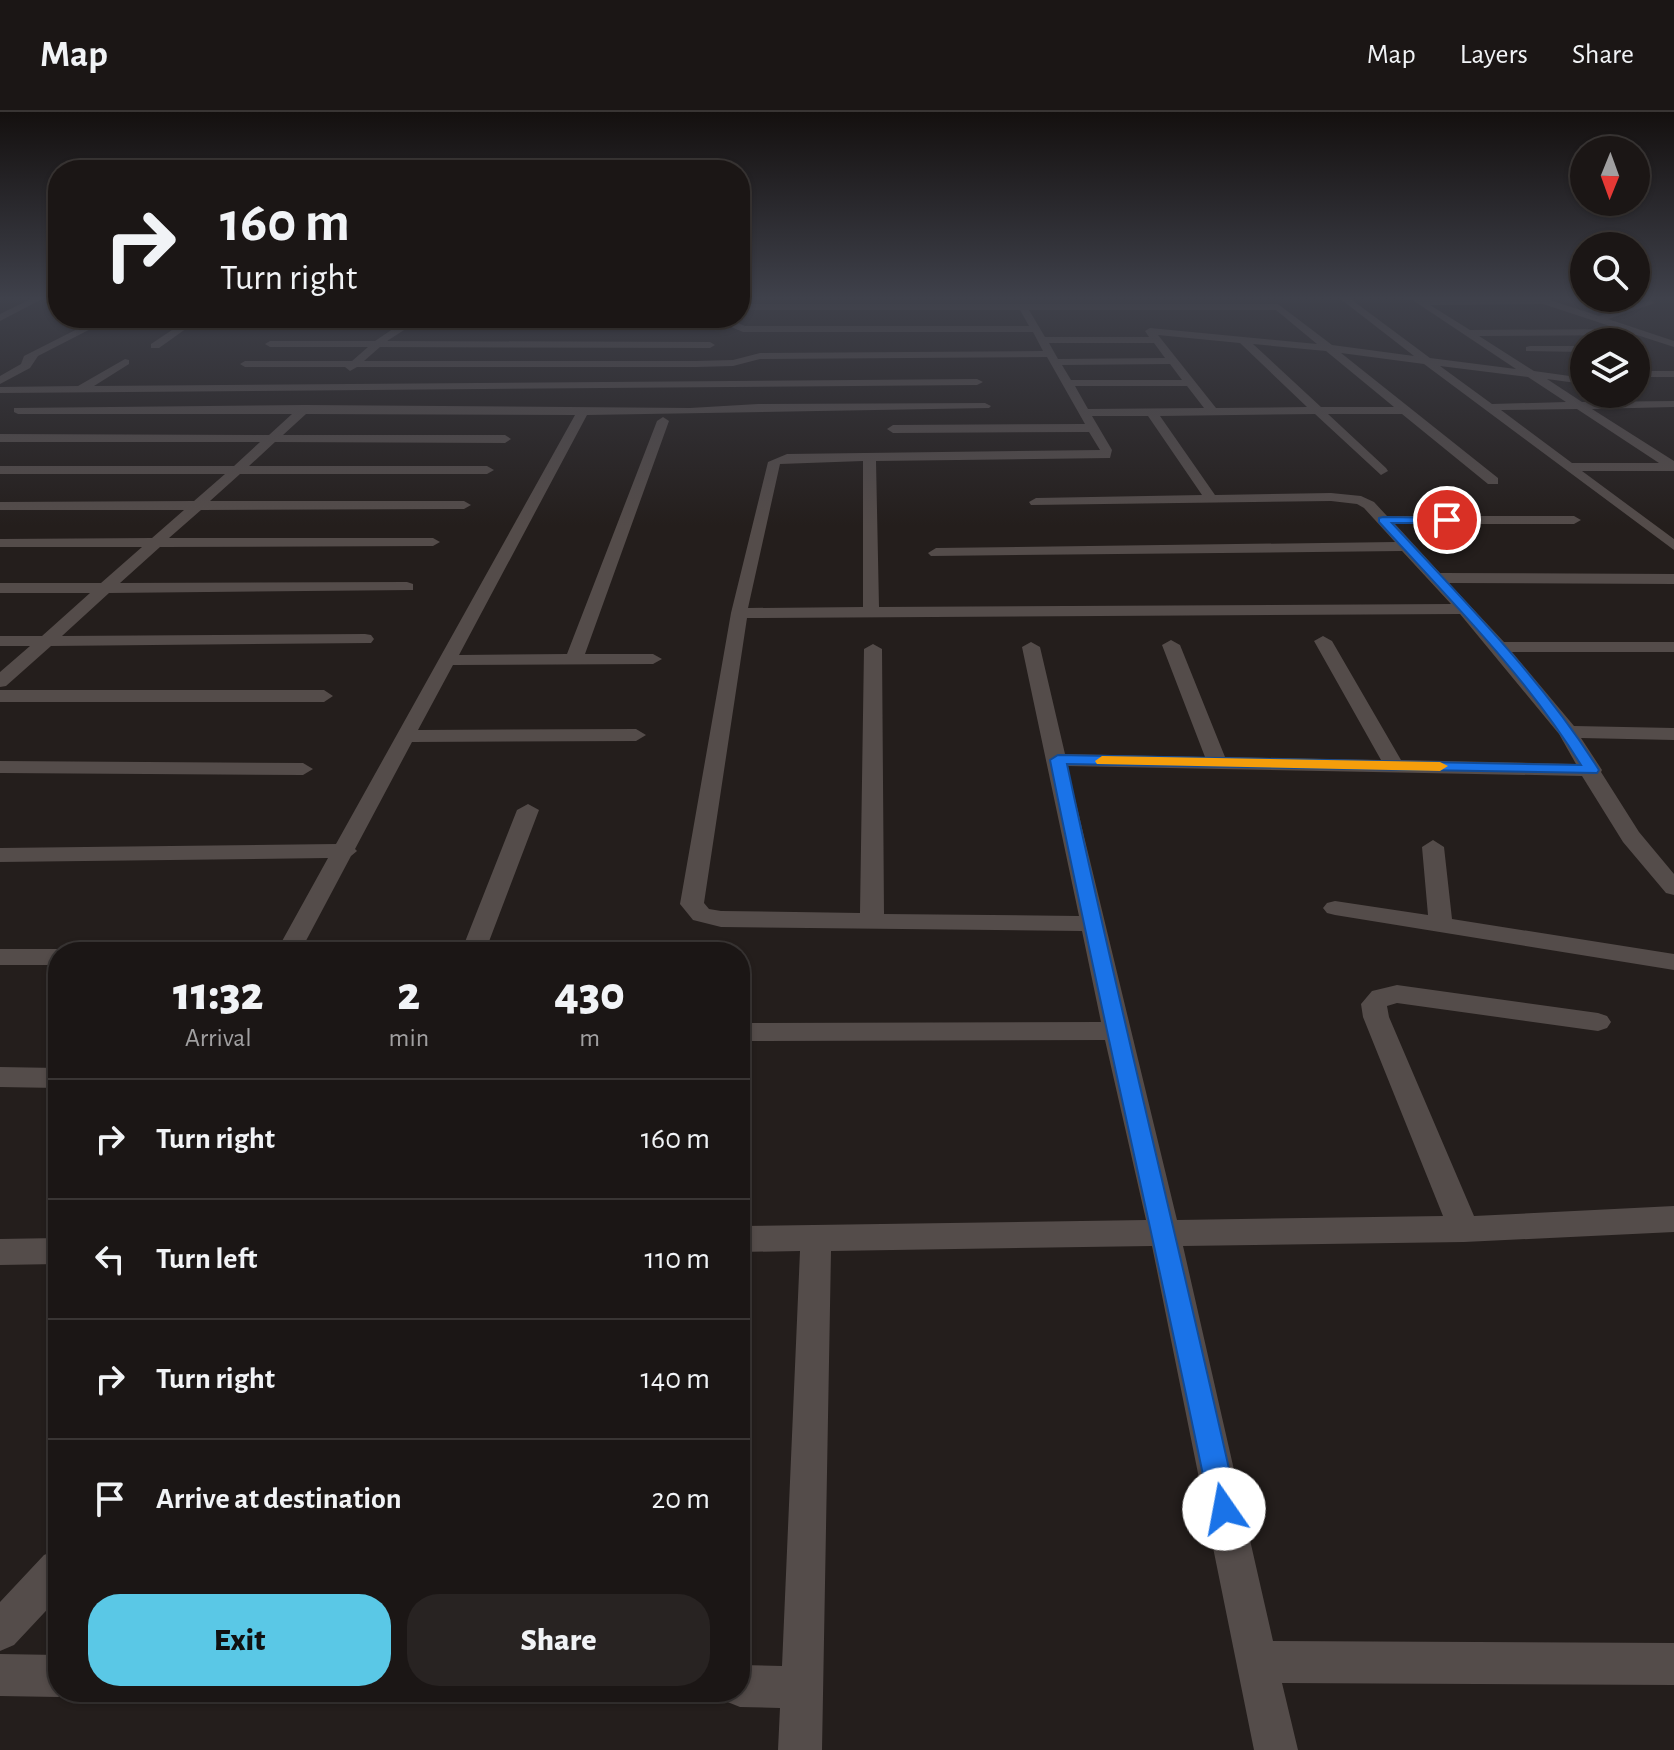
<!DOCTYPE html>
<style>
:root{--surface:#1b1615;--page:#282322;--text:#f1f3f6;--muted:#a09fa0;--line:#393534;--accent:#5ac8e6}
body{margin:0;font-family:"Alegreya Sans",sans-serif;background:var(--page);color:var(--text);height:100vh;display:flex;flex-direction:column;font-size:30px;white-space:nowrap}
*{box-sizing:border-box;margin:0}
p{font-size:26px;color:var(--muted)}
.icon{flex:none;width:44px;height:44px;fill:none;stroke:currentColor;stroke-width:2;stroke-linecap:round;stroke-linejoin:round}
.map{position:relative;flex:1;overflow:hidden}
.drawer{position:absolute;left:48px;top:830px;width:702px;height:760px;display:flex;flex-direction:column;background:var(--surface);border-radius:32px;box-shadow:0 2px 6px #0004,0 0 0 2px var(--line)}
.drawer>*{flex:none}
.top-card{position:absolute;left:48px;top:48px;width:702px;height:168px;border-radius:32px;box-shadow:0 2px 6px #0004,0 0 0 2px var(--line);background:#1b1615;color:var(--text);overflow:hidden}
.needle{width:52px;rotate:181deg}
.tools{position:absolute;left:1570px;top:24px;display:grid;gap:16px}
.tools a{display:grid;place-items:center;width:80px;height:80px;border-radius:50%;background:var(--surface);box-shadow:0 2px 6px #0004,0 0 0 2px var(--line);font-size:40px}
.pin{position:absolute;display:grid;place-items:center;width:68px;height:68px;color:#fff;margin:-34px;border:4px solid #fff;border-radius:50%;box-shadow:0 2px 8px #0007}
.me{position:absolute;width:88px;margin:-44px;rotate:348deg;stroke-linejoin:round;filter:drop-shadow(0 0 6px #0008)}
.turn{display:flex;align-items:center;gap:28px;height:168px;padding:0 40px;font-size:36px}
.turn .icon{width:104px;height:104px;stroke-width:2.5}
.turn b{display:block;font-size:56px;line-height:68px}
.eta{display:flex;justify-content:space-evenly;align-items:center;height:136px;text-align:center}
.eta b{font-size:48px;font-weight:800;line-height:56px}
.cta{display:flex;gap:16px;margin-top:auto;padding:16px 40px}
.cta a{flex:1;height:92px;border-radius:32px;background:var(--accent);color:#111;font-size:32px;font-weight:800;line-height:92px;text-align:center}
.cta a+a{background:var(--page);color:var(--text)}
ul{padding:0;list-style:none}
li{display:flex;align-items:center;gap:24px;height:120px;padding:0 40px;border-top:2px solid var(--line)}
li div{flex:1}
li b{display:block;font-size:30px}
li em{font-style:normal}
header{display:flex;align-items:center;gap:48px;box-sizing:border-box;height:112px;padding:0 40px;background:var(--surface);border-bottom:2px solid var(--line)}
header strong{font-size:38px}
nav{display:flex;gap:44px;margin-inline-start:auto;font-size:28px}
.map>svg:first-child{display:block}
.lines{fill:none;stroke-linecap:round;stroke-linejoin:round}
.minor{fill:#544c4a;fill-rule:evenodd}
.route{fill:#1a73e8;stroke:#114b97;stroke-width:2}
.slow{fill:#f59e0b}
</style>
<header>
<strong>Map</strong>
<nav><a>Map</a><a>Layers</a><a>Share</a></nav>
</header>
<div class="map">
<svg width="1674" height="1638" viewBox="0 0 1674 1638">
<rect width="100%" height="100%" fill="#241e1c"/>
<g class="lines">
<!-- minor -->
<path class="minor" d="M 35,185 L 46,185 L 0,209 L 0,202 Z
M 1338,185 L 1348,185 L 1430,246 L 1516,257 L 1408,185 L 1541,185 L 1599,204 L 1650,188 L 1655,191 L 1608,207 L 1674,229 L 1674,235 L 1637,223 L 1479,224 L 1534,259 L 1584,266 L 1584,272 L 1547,267 L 1582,290 L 1674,289 L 1674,295 L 1592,297 L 1674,349 L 1674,359 L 1582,359 L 1674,427 L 1674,438 L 1424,252 L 1341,241 L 1498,366 L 1498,372 L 1488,372 L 1402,302 L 1328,302 L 1386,356 L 1388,359 L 1381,363 L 1315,302 L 1160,304 L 1215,383 L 1331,381 L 1361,384 L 1374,390 L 1387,404 L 1574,404 L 1581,408 L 1574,412 L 1395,412 L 1440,461 L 1674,462 L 1674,472 L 1449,471 L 1504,530 L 1674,530 L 1674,540 L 1512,540 L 1574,614 L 1674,616 L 1674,628 L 1581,626 L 1602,658 L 1601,660 L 1639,720 L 1674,762 L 1674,783 L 1666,781 L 1623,730 L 1582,664 L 1067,654 L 1177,1108 L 1443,1104 L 1363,905 L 1361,892 L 1372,879 L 1397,873 L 1598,901 L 1607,904 L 1611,910 L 1607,916 L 1598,919 L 1397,891 L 1387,894 L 1389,905 L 1474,1104 L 1674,1094 L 1674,1120 L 1464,1130 L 1183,1134 L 1273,1529 L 1674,1531 L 1674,1573 L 1282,1571 L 1298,1638 L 1254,1638 L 1152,1134 L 831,1139 L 822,1638 L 778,1638 L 780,1596 L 740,1595 L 725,1589 L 722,1580 L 740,1580 L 740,1553 L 782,1554 L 800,1139 L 740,1140 L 740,1114 L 1146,1108 L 1105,928 L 740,929 L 740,911 L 1101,910 L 1082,819 L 721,815 L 693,808 L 680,792 L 731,501 L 768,350 L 787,342 L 1100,338 L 1089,320 L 893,321 L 887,317 L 893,313 L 1085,312 L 1047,245 L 760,247 L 733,254 L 696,255 L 357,255 L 350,259 L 345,255 L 245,255 L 240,252 L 245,249 L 352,249 L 368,235 L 270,235 L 265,232 L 270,229 L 375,229 L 409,206 L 726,206 L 745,214 L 1029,214 L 1020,198 L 740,198 L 740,192 L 1278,192 L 1332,233 L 1414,244 ZM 1543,192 L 1619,217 L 1470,218 L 1430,193 ZM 1029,198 L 1276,198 L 1317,232 L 1150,216 L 1145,219 L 1149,225 L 1045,225 ZM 415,211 L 724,212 L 743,220 L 1033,220 L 1043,239 L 760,241 L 733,248 L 696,249 L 364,249 L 380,235 L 710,236 L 715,233 L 710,230 L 387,229 ZM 1158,223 L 1240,231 L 1307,295 L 1216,296 ZM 1049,231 L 1154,231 L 1165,246 L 1058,247 ZM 1253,232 L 1326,239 L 1394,295 L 1321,295 ZM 1170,252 L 1182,268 L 1071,268 L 1062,253 ZM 1440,254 L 1528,265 L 1566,290 L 1492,292 ZM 1075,274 L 1187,274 L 1204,296 L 1088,297 ZM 1577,297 L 1659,351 L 1572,351 L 1501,298 ZM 1092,304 L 1148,304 L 1202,383 L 1036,386 L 1029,390 L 1031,393 L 1331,389 L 1357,392 L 1364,396 L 1395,430 L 936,436 L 928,441 L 931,444 L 1402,439 L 1451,492 L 879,495 L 876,349 L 1110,346 L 1112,338 ZM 863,349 L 863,495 L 748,496 L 780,352 ZM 1460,502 L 1559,622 L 1576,652 L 1401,648 L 1332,529 L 1323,524 L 1314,529 L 1381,648 L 1225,645 L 1180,533 L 1171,528 L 1162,533 L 1205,645 L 1065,642 L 1040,535 L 1031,530 L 1022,535 L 1079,804 L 884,802 L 882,537 L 873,532 L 864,537 L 860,801 L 721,799 L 709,797 L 704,791 L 747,506 Z
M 99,206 L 112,206 L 38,244 L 30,256 L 0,272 L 0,264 L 21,252 L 24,244 Z
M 190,206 L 201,206 L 159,236 L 151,236 L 151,232 Z
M 1530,234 L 1584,234 L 1584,240 L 1526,239 L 1526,235 Z
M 125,247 L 129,248 L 129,252 L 94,274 L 977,267 L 983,270 L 977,273 L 0,281 L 0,275 L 78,274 Z
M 1636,259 L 1674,259 L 1674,265 L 1636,265 Z
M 985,291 L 991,294 L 989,296 L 587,303 L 459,543 L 567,542 L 657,309 L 663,305 L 669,309 L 585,542 L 653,542 L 662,547 L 653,552 L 453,553 L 418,618 L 636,617 L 646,623 L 636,629 L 412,630 L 355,737 L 357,739 L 351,744 L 300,840 L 276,840 L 328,746 L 0,750 L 0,736 L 336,732 L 575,303 L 306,302 L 283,323 L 505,323 L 511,327 L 505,331 L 275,330 L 249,354 L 487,354 L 494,358 L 487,362 L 240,362 L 210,389 L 464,389 L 471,393 L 464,397 L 201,398 L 169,426 L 433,426 L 440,430 L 433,434 L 160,435 L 120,471 L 407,470 L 413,472 L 413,478 L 109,481 L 62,524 L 365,522 L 371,523 L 374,527 L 371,531 L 51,534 L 6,574 L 0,575 L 0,560 L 30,534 L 0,534 L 0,524 L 42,524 L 90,481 L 0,481 L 0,471 L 101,471 L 142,435 L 0,435 L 0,427 L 152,426 L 184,398 L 0,398 L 0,390 L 194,389 L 225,362 L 0,362 L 0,354 L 234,354 L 260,330 L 0,330 L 0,322 L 269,323 L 292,302 L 18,302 L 14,300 L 14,296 L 305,293 L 690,296 L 758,292 Z
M 0,578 L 324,578 L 333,584 L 324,590 L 0,590 Z
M 0,649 L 303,651 L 313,657 L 303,663 L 0,661 Z
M 528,692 L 539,698 L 485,840 L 461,840 L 517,698 Z
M 1433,728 L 1444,735 L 1452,807 L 1674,842 L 1674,858 L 1335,803 L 1327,801 L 1323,796 L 1327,791 L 1335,789 L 1428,803 L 1422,735 Z
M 0,837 L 58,837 L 67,840 L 58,840 L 58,853 L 0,853 Z
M 0,955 L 58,956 L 58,976 L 0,975 Z
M 58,1126 L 58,1152 L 0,1153 L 0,1127 Z
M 58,1437 L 58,1486 L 14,1533 L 0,1539 L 0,1490 L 44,1443 Z
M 0,1542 L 58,1543 L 58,1580 L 70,1580 L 58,1585 L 0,1584 Z"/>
</g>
<!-- sky -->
<linearGradient id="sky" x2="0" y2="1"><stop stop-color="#14100f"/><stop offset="0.45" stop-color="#3f414b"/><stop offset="1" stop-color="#3f414b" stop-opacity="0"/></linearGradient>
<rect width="1674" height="414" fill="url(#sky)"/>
<!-- route -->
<path class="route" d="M 1383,405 L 1450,406 L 1450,410 L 1447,411 L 1392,411 C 1465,490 1542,567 1599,658 L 1597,661 L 1067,652 C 1120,901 1183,1148 1238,1397 L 1234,1407 L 1224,1411 L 1214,1407 L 1210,1397 C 1159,1147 1100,898 1050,648 L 1058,643 L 1581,653 C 1526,564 1450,488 1379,410 L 1379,406 Z"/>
<!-- slow -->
<path class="slow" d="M 1102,644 L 1440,650 L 1448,654 L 1440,659 L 1097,652 L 1095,649 Z"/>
</svg>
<div class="tools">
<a><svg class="needle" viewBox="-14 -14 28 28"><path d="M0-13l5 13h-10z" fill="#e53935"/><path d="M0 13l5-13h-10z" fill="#a09fa0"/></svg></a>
<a><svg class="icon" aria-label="search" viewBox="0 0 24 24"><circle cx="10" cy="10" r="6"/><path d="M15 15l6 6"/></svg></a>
<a><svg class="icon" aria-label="layers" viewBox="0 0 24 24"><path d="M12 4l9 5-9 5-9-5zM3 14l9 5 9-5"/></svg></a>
</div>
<div class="pin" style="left:1447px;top:408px;background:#d93025"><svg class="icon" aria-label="arrive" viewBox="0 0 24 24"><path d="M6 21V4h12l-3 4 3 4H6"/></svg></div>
<svg class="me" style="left:1224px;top:1397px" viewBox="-20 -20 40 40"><circle r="19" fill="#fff"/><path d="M0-13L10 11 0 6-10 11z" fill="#1a73e8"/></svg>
<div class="top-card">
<div class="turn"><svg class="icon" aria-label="right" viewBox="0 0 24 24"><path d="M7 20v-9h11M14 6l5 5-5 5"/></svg><div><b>160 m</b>Turn right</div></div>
</div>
<section class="drawer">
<div class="eta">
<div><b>11:32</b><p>Arrival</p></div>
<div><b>2</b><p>min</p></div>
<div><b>430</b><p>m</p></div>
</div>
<ul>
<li><svg class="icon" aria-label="right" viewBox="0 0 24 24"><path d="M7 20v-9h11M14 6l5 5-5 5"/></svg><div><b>Turn right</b></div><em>160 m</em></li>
<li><svg class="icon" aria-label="left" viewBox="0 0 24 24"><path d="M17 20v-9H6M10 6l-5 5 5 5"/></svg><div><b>Turn left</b></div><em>110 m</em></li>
<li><svg class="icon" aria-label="right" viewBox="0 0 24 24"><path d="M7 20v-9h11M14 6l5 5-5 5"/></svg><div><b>Turn right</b></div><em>140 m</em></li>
<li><svg class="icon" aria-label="arrive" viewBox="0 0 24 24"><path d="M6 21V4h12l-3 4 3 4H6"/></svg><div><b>Arrive at destination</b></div><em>20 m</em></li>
</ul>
<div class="cta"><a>Exit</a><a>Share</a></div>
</section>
</div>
